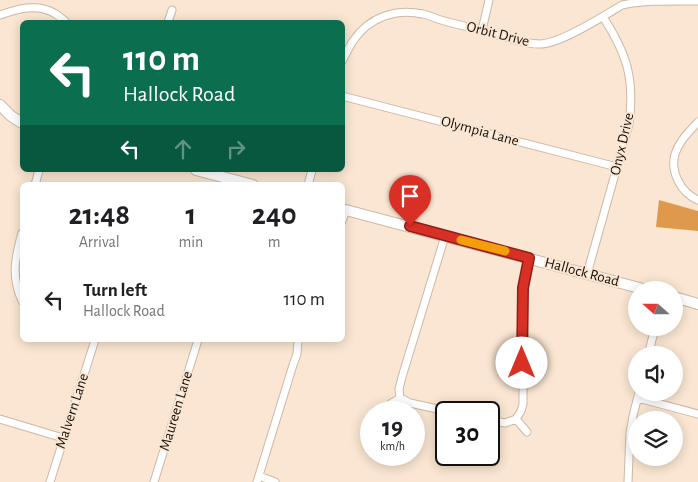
<!DOCTYPE html>
<style>
:root{--surface:#fff;--page:#f6f6f6;--text:#202124;--muted:#757577}
body{margin:0;font-family:"Alegreya Sans",sans-serif;background:var(--page);color:var(--text);height:100vh;display:flex;flex-direction:column;font-size:19px;white-space:nowrap}
*{box-sizing:border-box;margin:0}
p{font-size:16px;color:var(--muted)}
.icon{flex:none;width:28px;height:28px;fill:none;stroke:currentColor;stroke-width:2;stroke-linecap:round;stroke-linejoin:round}
.map{position:relative;flex:1;overflow:hidden}
.side{position:absolute;left:20px;top:182px;width:325px;height:160px;display:flex;flex-direction:column;background:var(--surface);border-radius:8px;box-shadow:0 2px 12px #0003}
.side>*{flex:none}
.hud{position:absolute;left:20px;top:20px;width:325px;height:152px;border-radius:8px;box-shadow:0 2px 12px #0003;background:#0b6e4f;color:#fff;overflow:hidden}
.needle{width:32px;rotate:291deg}
.fabs{position:absolute;left:628px;top:281px;display:grid;gap:10px}
.fabs a{display:grid;place-items:center;width:55px;height:55px;border-radius:50%;background:var(--surface);box-shadow:0 2px 12px #0003;font-size:25px}
.speed{position:absolute;left:360px;top:401px;display:flex;gap:10px;font-size:25px;font-weight:700;text-align:center}
.speed>*{display:grid;place-content:center;width:65px;height:65px;border-radius:50%;background:var(--surface);box-shadow:0 2px 12px #0003;line-height:1}
.speed small{font-size:12px;font-weight:400}
.speed .limit{border:2px solid #111;border-radius:8px;background:#fff;color:#111}
.pin{position:absolute;display:grid;place-items:center;width:42px;height:42px;color:#fff;margin:-51px -21px;border-radius:50% 50% 50% 0;rotate:-45deg;box-shadow:0 0 5px #0007}
.pin .icon{rotate:45deg}
.me{position:absolute;width:55px;margin:-28px;rotate:0deg;stroke-linejoin:round;filter:drop-shadow(0 0 4px #0008)}
.turn{display:flex;align-items:center;gap:18px;height:105px;padding:0 20px;font-size:22px}
.turn .icon{width:65px;height:65px;stroke-width:2.5}
.turn b{display:block;font-size:35px;line-height:42px}
.lanes{display:flex;align-items:center;height:48px;padding:0 20px;background:#0003;justify-content:center;gap:25px;direction:ltr}
.lanes .off{opacity:.35}
.eta{display:flex;justify-content:space-evenly;align-items:center;height:85px;text-align:center}
.eta b{font-size:30px;font-weight:700;line-height:35px}
ul{padding:0;list-style:none}
li{display:flex;align-items:center;gap:15px;height:65px;padding:0 20px}
li div{flex:1}
li b{display:block;font-size:19px}
li em{font-style:normal}
.map>svg:first-child{display:block}
.forest{fill:#de994d}
.lines{fill:none;stroke-linecap:round;stroke-linejoin:round}
.street-casing{stroke:#ccb8a5;stroke-width:9}
.secondary-casing{stroke:#ccb8a5;stroke-width:12}
.street{stroke:#fff;stroke-width:7}
.secondary{stroke:#fff;stroke-width:10}
.route-casing{stroke:#8d1f18;stroke-width:12}
.route{stroke:#d93025;stroke-width:9}
.slow{stroke:#f59e0b;stroke-width:9}
.labels{text-anchor:middle;dominant-baseline:central;stroke-width:4;stroke-linejoin:round;paint-order:stroke}
.street-label{font-size:15px;fill:#17110a;stroke:#fae6d2}
</style>
<div class="map">
<svg width="698" height="482" viewBox="0 0 698 482">
<rect width="100%" height="100%" fill="#fae6d2"/>
<!-- forest -->
<path class="forest" d="M 659,200 L 698,211 L 698,231 L 656,227 Z"/>
<g class="lines">
<!-- street casing -->
<g class="street-casing">
<path id="street" d="M 0,15 C 17,9 37,3 54,13 C 58,15 62,19 66,22
M 168,22 L 172,10
M 482,30 L 489,0
M 342,61 C 346,54 349,47 353,41 C 369,17 396,8 423,14 C 431,16 439,20 448,22 C 463,26 478,29 492,33 C 508,38 524,44 540,44 C 560,44 604,16 622,5 C 646,0 673,1 698,1
M 342,96 L 617,167
M 698,122 C 689,132 679,141 675,154 C 670,172 681,193 698,200
M 35,185 L 39,170
M 308,185 L 312,170
M 342,221 L 346,210
M 22,233 C 15,258 11,276 22,301
M 587,274 L 629,124 C 635,79 627,54 603,17
M 648,355 L 655,328
M 400,398 L 399,389 L 402,377 L 445,236
M 400,398 L 410,403 L 451,412
M 638,398 L 698,414
M 390,404 L 400,398
M 0,419 L 63,438
M 516,419 L 521,411 L 523,404 L 523,288 L 529,258
M 516,419 L 527,432
M 489,420 L 505,423 L 516,419
M 259,476 L 275,482
M 50,482 L 95,340
M 154,482 L 198,340
M 257,482 L 293,365 L 297,354 L 298,340
M 628,482 L 630,433 L 633,416 L 639,392"/>
</g>
<!-- secondary casing -->
<g class="secondary-casing">
<path id="secondary" d="M 0,105 L 11,116 L 22,123
M 196,170 L 253,185
M 342,209 L 647,290
M 674,297 L 698,304"/>
</g>
<!-- street -->
<use href="#street" class="street"/>
<!-- secondary -->
<use href="#secondary" class="secondary"/>
</g>
<g class="lines">
<!-- route casing -->
<g class="route-casing">
<path id="route" d="M 410,226 L 529,258 L 523,288 L 522,363"/>
</g>
<!-- route -->
<use href="#route" class="route"/>
<!-- slow -->
<path class="slow" d="M 461,240 L 505,251"/>
</g>
<g class="labels">
<!-- street labels -->
<g class="street-label">
<text transform="translate(498 34) rotate(14)">Orbit Drive</text>
<text transform="translate(480 131) rotate(15)">Olympia Lane</text>
<text transform="translate(622 144) rotate(-77)">Onyx Drive</text>
<text transform="translate(582 272) rotate(15)">Hallock Road</text>
<text transform="translate(72 411) rotate(-72)">Malvern Lane</text>
<text transform="translate(176 411) rotate(-73)">Maureen Lane</text>
</g>
</g>
</svg>
<div class="fabs">
<a><svg class="needle" viewBox="-14 -14 28 28"><path d="M0-13l5 13h-10z" fill="#e53935"/><path d="M0 13l5-13h-10z" fill="#757577"/></svg></a>
<a><svg class="icon" aria-label="sound" viewBox="0 0 24 24"><path d="M4 9h4l5-4v14l-5-4H4zM17 9q2 3 0 6"/></svg></a>
<a><svg class="icon" aria-label="layers" viewBox="0 0 24 24"><path d="M12 4l9 5-9 5-9-5zM3 14l9 5 9-5"/></svg></a>
</div>
<div class="speed"><div>19<small>km/h</small></div><div class="limit">30</div></div>
<div class="pin" style="left:410px;top:226px;background:#d93025"><svg class="icon" aria-label="arrive" viewBox="0 0 24 24"><path d="M6 21V4h12l-3 4 3 4H6"/></svg></div>
<svg class="me" style="left:522px;top:363px" viewBox="-20 -20 40 40"><circle r="19" fill="#fff"/><path d="M0-13L10 11 0 6-10 11z" fill="#d93025"/></svg>
<div class="hud">
<div class="turn"><svg class="icon" aria-label="left" viewBox="0 0 24 24"><path d="M17 20v-9H6M10 6l-5 5 5 5"/></svg><div><b>110 m</b>Hallock Road</div></div>
<div class="lanes"><svg class="icon" aria-label="left" viewBox="0 0 24 24"><path d="M17 20v-9H6M10 6l-5 5 5 5"/></svg><svg class="icon off" aria-label="ahead" viewBox="0 0 24 24"><path d="M12 20V5M6 11l6-6 6 6"/></svg><svg class="icon off" aria-label="right" viewBox="0 0 24 24"><path d="M7 20v-9h11M14 6l5 5-5 5"/></svg></div>
</div>
<section class="side">
<div class="eta">
<div><b>21:48</b><p>Arrival</p></div>
<div><b>1</b><p>min</p></div>
<div><b>240</b><p>m</p></div>
</div>
<ul>
<li><svg class="icon" aria-label="left" viewBox="0 0 24 24"><path d="M17 20v-9H6M10 6l-5 5 5 5"/></svg><div><b>Turn left</b><p>Hallock Road</p></div><em>110 m</em></li>
</ul>
</section>
</div>
